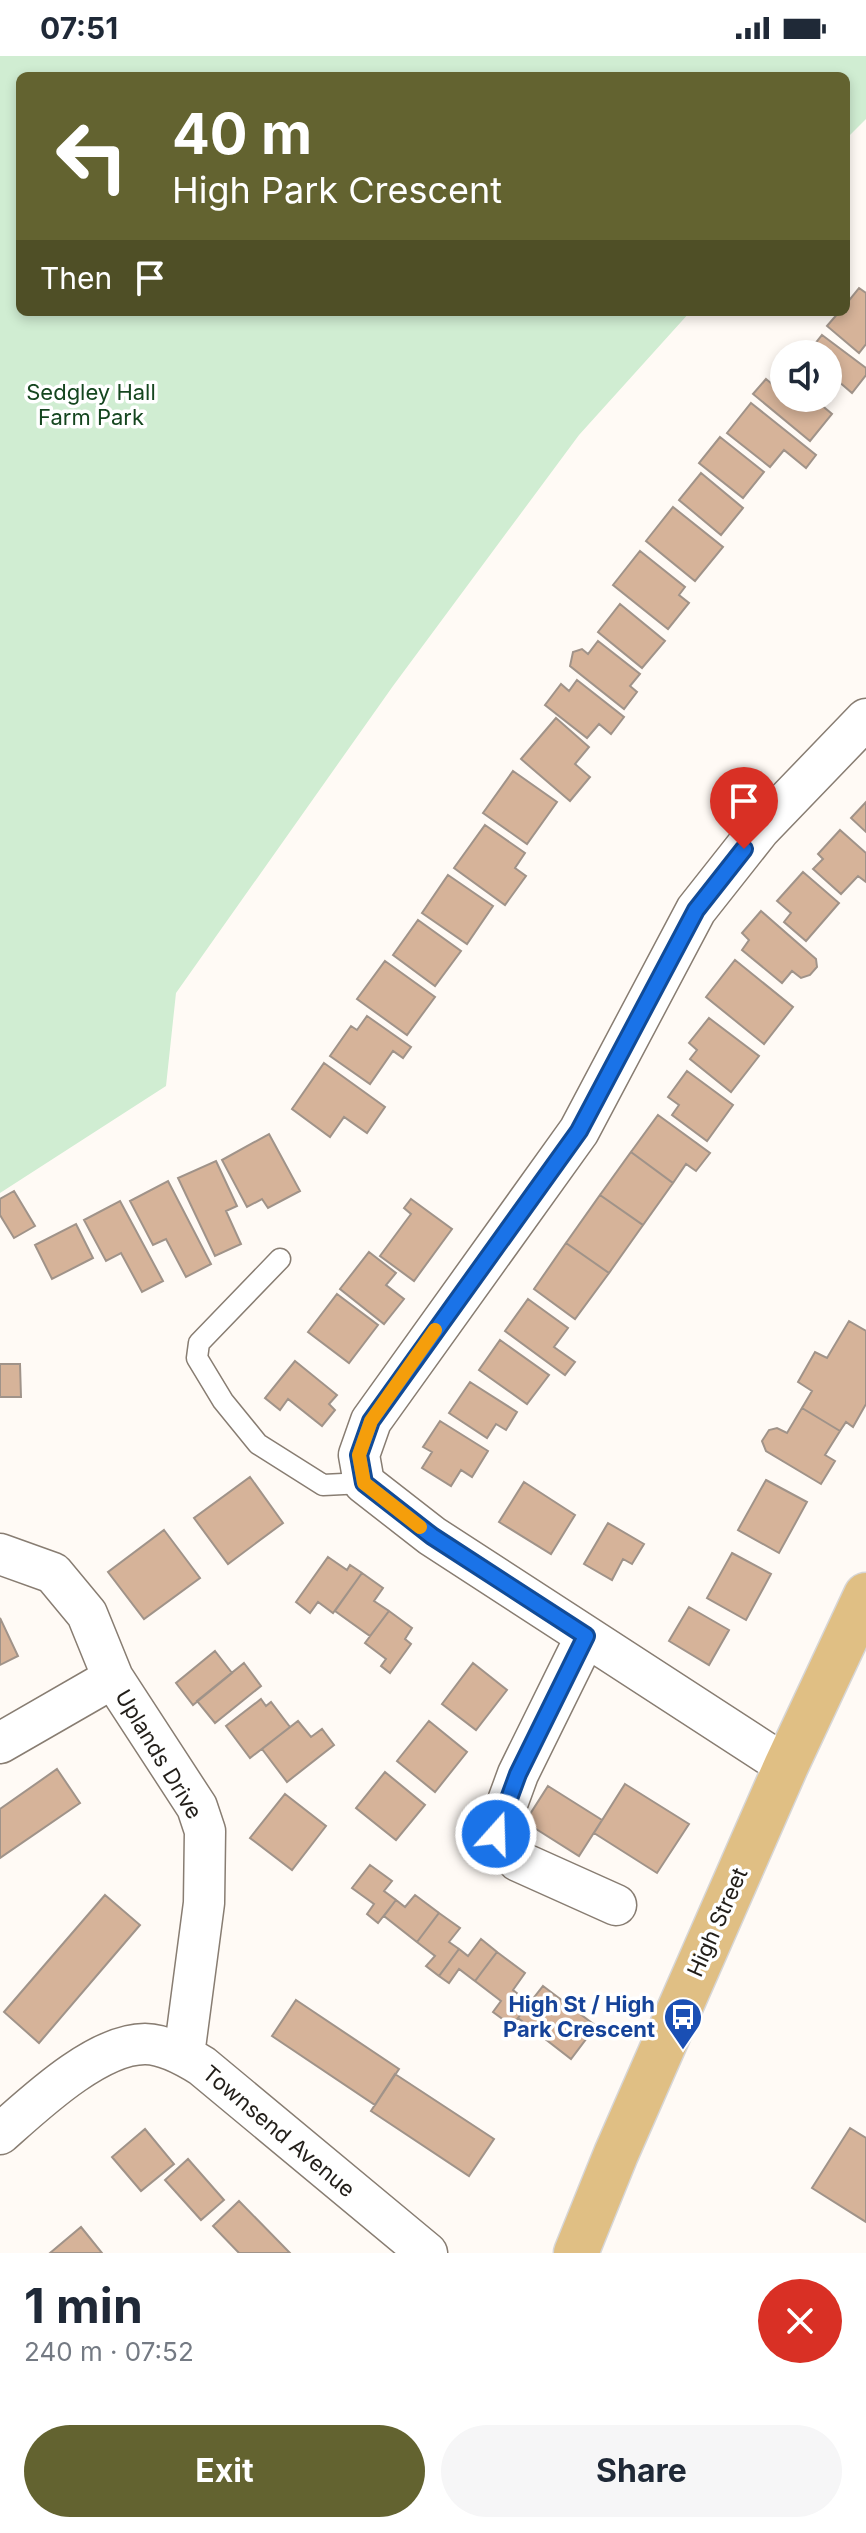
<!DOCTYPE html>
<meta charset="utf-8">
<style>
:root{--surface:#fff;--page:#f6f6f7;--text:#1f2937;--muted:#747a83;--accent:#636330}
body{margin:0;font-family:Inter,sans-serif;background:var(--page);color:var(--text);height:100vh;display:flex;flex-direction:column;font-size:30px;white-space:nowrap}
*{box-sizing:border-box;margin:0}
p{font-size:26px;color:var(--muted)}
.icon{flex:none;width:44px;height:44px;fill:none;stroke:currentColor;stroke-width:2;stroke-linecap:round;stroke-linejoin:round}
.map{position:relative;height:2197px;overflow:hidden}
.sheet{display:flex;flex-direction:column;background:var(--surface);flex:1}
.sheet>*{flex:none}
.top-card{position:absolute;left:16px;top:16px;width:834px;height:244px;border-radius:12px;box-shadow:0 4px 12px #0003;background:#636330;color:#fff;overflow:hidden}
.tools{position:absolute;left:770px;top:284px;display:grid;gap:16px}
.tools a{display:grid;place-items:center;width:72px;height:72px;border-radius:50%;background:var(--surface);box-shadow:0 4px 12px #0003;font-size:40px}
.pin{position:absolute;display:grid;place-items:center;width:68px;height:68px;color:#fff;margin:-82px -34px;border-radius:50% 50% 50% 0;rotate:-45deg;box-shadow:0 0 8px #0007}
.pin .icon{rotate:45deg}
.me{position:absolute;width:88px;margin:-44px;rotate:20deg;stroke-linejoin:round;filter:drop-shadow(0 0 6px #0008)}
.turn{display:flex;align-items:center;gap:28px;height:168px;padding:0 24px;font-size:36px}
.turn .icon{width:104px;height:104px;stroke-width:2.5}
.turn b{display:block;font-size:56px;line-height:68px}
.then{display:flex;align-items:center;height:76px;padding:0 24px;background:#0003;gap:16px;font-size:30px}
.round{display:grid;place-items:center;flex:none;width:84px;height:84px;border-radius:42px;background:var(--page)}
.headline{display:flex;align-items:center;justify-content:space-between;height:136px;padding:0 24px}
h1{font-size:48px;font-weight:700;line-height:60px}
.button{display:flex;gap:16px;margin-top:auto;padding:16px 24px}
.button a{flex:1;height:92px;border-radius:48px;background:var(--accent);color:#fff;font-size:32px;font-weight:700;line-height:92px;text-align:center}
.button a+a{background:var(--page);color:var(--text)}
.status{display:flex;justify-content:space-between;align-items:center;height:56px;padding:0 40px;background:var(--surface);direction:ltr}
.status svg{height:22px;fill:currentColor}
.map>svg:first-child{display:block}
.green{fill:#d0edd2}
.building{fill:#d6b399;stroke:#a09389;stroke-width:2}
.lines{fill:none;stroke-linecap:round;stroke-linejoin:round}
.lane-casing{stroke:#887d72;stroke-width:23}
.street-casing{stroke:#887d72;stroke-width:43}
.primary-casing{stroke:#d7d6d6;stroke-width:47}
.lane{stroke:#fff;stroke-width:20}
.street{stroke:#fff;stroke-width:40}
.primary{stroke:#e0bf84;stroke-width:44}
.route-casing{stroke:#114b97;stroke-width:20}
.route{stroke:#1a73e8;stroke-width:14}
.slow{stroke:#f59e0b;stroke-width:14}
.labels{text-anchor:middle;dominant-baseline:central;stroke-width:7;stroke-linejoin:round;paint-order:stroke}
.park-label{font-size:22px;fill:#15461f;stroke:#fff}
.street-label{font-size:22px;fill:#221e19;stroke:#fff}
.transit-label{font-size:22px;font-weight:bold;fill:#164399;stroke:#fff;text-anchor:end}
</style>
<div class="status"><b>07:51</b><svg viewBox="0 0 49 12"><path d="M0 12V9h3v3zM5 12V6h3v6zM10 12V3h3v9zM15 12V0h3v12zM26 1h20v11H26zM47 4h2v5h-2z"/></svg></div>
<div class="map">
<svg width="866" height="2197" viewBox="0 0 866 2197">
<rect width="100%" height="100%" fill="#fffaf5"/>
<!-- green -->
<path class="green" d="M 0,0 L 866,0 L 866,63 L 846,83 L 846,20 L 20,20 L 20,256 L 690,256 L 579,379 L 393,630 L 176,937 L 166,1030 L 0,1137 Z"/>
<!-- building -->
<path class="building" d="M 859,232 L 866,237 L 866,288 L 859,297 L 827,270 L 839,256 L 846,256 L 846,248 Z
M 822,279 L 866,312 L 866,319 L 852,337 L 838,325 L 828,338 L 828,298 L 807,298 Z
M 766,323 L 778,333 L 784,326 L 784,342 L 813,342 L 832,358 L 810,385 L 753,338 Z
M 751,347 L 816,399 L 806,412 L 784,394 L 770,411 L 727,377 Z
M 720,381 L 764,416 L 743,442 L 699,407 Z
M 701,417 L 743,452 L 721,479 L 679,444 Z
M 673,451 L 723,491 L 695,525 L 646,485 Z
M 640,495 L 685,531 L 679,539 L 689,547 L 668,573 L 613,529 Z
M 620,548 L 665,585 L 642,612 L 598,576 Z
M 598,585 L 640,618 L 630,630 L 637,636 L 624,653 L 570,610 L 573,596 L 582,593 L 588,598 Z
M 577,624 L 624,661 L 611,678 L 599,668 L 587,682 L 545,649 L 561,628 L 569,635 Z
M 556,662 L 589,691 L 575,708 L 590,721 L 570,745 L 521,703 Z
M 513,715 L 557,746 L 527,788 L 483,757 Z
M 866,746 L 866,776 L 851,762 Z
M 485,769 L 525,797 L 515,812 L 526,820 L 505,849 L 454,812 Z
M 840,774 L 866,797 L 866,826 L 858,820 L 841,838 L 813,813 L 823,803 L 818,798 Z
M 803,816 L 839,847 L 806,885 L 784,866 L 791,857 L 777,845 Z
M 448,819 L 493,850 L 467,888 L 422,857 Z
M 761,855 L 816,903 L 817,911 L 810,919 L 801,922 L 792,915 L 782,927 L 742,894 L 749,884 L 742,877 Z
M 418,864 L 461,895 L 435,930 L 393,899 Z
M 735,904 L 793,951 L 764,988 L 706,941 Z
M 385,905 L 435,941 L 407,979 L 357,943 Z
M 367,960 L 411,991 L 403,1002 L 393,995 L 370,1028 L 330,1000 L 351,970 L 357,974 Z
M 709,962 L 759,1000 L 731,1036 L 690,1003 L 697,994 L 689,987 Z
M 324,1007 L 385,1051 L 367,1077 L 344,1061 L 330,1081 L 292,1053 Z
M 687,1015 L 733,1049 L 707,1085 L 672,1059 L 679,1049 L 668,1041 Z
M 658,1059 L 710,1097 L 696,1115 L 686,1108 L 673,1127 L 631,1096 Z
M 269,1078 L 300,1135 L 268,1152 L 262,1143 L 247,1151 L 222,1104 Z
M 631,1096 L 673,1127 L 643,1169 L 600,1139 Z
M 216,1105 L 237,1150 L 226,1155 L 241,1188 L 215,1200 L 178,1122 Z
M 168,1125 L 211,1208 L 186,1221 L 166,1183 L 153,1189 L 130,1145 Z
M 14,1135 L 35,1170 L 14,1182 L 0,1159 L 0,1143 Z
M 600,1139 L 643,1169 L 609,1217 L 566,1187 Z
M 411,1143 L 452,1173 L 414,1225 L 380,1200 L 411,1158 L 404,1152 Z
M 120,1145 L 163,1225 L 142,1236 L 121,1197 L 106,1205 L 84,1164 Z
M 76,1168 L 93,1202 L 52,1223 L 35,1189 Z
M 566,1187 L 609,1217 L 575,1263 L 534,1233 Z
M 369,1196 L 396,1217 L 386,1229 L 404,1243 L 384,1268 L 340,1233 Z
M 337,1238 L 378,1269 L 349,1307 L 308,1276 Z
M 528,1243 L 568,1272 L 554,1291 L 575,1306 L 565,1319 L 505,1275 Z
M 849,1265 L 866,1275 L 866,1348 L 853,1371 L 846,1366 L 840,1375 L 802,1352 L 812,1335 L 798,1326 L 815,1296 L 827,1302 Z
M 500,1284 L 549,1319 L 527,1348 L 479,1314 Z
M 295,1305 L 337,1339 L 329,1348 L 335,1354 L 322,1370 L 288,1343 L 280,1354 L 265,1342 Z
M 0,1308 L 20,1308 L 21,1341 L 0,1341 Z
M 470,1326 L 517,1356 L 506,1374 L 496,1368 L 487,1382 L 449,1357 Z
M 802,1352 L 840,1375 L 825,1399 L 835,1405 L 821,1428 L 766,1395 L 762,1385 L 769,1374 L 777,1372 L 787,1377 Z
M 440,1365 L 488,1395 L 472,1421 L 461,1414 L 451,1430 L 422,1412 L 432,1396 L 423,1391 Z
M 250,1421 L 283,1467 L 228,1508 L 194,1462 Z
M 766,1424 L 807,1446 L 779,1497 L 738,1474 Z
M 524,1426 L 575,1459 L 551,1498 L 499,1466 Z
M 608,1467 L 644,1488 L 632,1508 L 623,1503 L 612,1524 L 584,1508 Z
M 164,1474 L 200,1522 L 144,1563 L 108,1516 Z
M 732,1497 L 771,1518 L 746,1564 L 707,1542 Z
M 328,1501 L 347,1514 L 350,1509 L 362,1517 L 333,1557 L 318,1546 L 310,1557 L 296,1546 Z
M 362,1517 L 383,1532 L 374,1545 L 389,1555 L 370,1580 L 335,1555 Z
M 689,1551 L 729,1574 L 709,1609 L 669,1585 Z
M 389,1555 L 412,1572 L 405,1583 L 411,1588 L 390,1617 L 381,1610 L 386,1603 L 365,1587 Z
M 0,1562 L 18,1600 L 0,1609 Z
M 215,1595 L 232,1617 L 193,1649 L 176,1627 Z
M 244,1607 L 261,1630 L 215,1667 L 197,1645 Z
M 473,1607 L 507,1634 L 476,1674 L 442,1648 Z
M 261,1643 L 266,1650 L 271,1646 L 290,1671 L 250,1702 L 226,1670 Z
M 298,1665 L 311,1681 L 322,1673 L 334,1689 L 287,1726 L 262,1693 Z
M 429,1665 L 467,1696 L 435,1736 L 397,1705 Z
M 57,1713 L 80,1747 L 0,1802 L 0,1753 Z
M 385,1716 L 425,1749 L 396,1784 L 356,1752 Z
M 625,1728 L 689,1768 L 657,1817 L 594,1777 Z
M 548,1730 L 602,1764 L 579,1800 L 525,1766 Z
M 285,1738 L 326,1770 L 292,1814 L 250,1782 Z
M 370,1809 L 392,1825 L 384,1835 L 396,1844 L 378,1867 L 367,1858 L 374,1848 L 352,1832 Z
M 105,1839 L 140,1869 L 39,1987 L 4,1956 Z
M 415,1839 L 439,1857 L 417,1886 L 384,1860 L 396,1844 L 405,1851 Z
M 439,1857 L 460,1872 L 449,1886 L 459,1893 L 439,1920 L 426,1910 L 435,1900 L 417,1886 Z
M 481,1883 L 497,1896 L 475,1925 L 459,1913 L 449,1927 L 439,1920 L 459,1893 L 468,1900 Z
M 497,1896 L 525,1917 L 513,1934 L 529,1947 L 512,1970 L 493,1956 L 501,1945 L 475,1925 Z
M 543,1930 L 596,1970 L 571,2003 L 518,1962 Z
M 296,1944 L 399,2013 L 375,2049 L 272,1980 Z
M 395,2018 L 494,2083 L 469,2120 L 371,2055 Z
M 850,2072 L 866,2082 L 866,2166 L 812,2132 Z
M 145,2073 L 174,2108 L 141,2135 L 112,2101 Z
M 188,2103 L 224,2144 L 201,2164 L 165,2124 Z
M 239,2145 L 290,2197 L 239,2197 L 213,2170 Z
M 81,2171 L 102,2197 L 50,2197 Z"/>
<g class="lines">
<!-- lane casing -->
<g class="lane-casing">
<path id="lane" d="M 280,1203 L 199,1287 L 197,1302 L 223,1345 L 258,1388 L 323,1429 L 364,1427"/>
</g>
<!-- street casing -->
<g class="street-casing">
<path id="street" d="M 0,1498 L 53,1517 L 87,1558 L 113,1622 L 197,1751 L 205,1775 L 204,1847 L 184,1999
M 586,1580 L 518,1718 L 496,1778 L 518,1805 L 616,1849
M 0,1687 L 113,1622
M 786,1710 L 432,1480 L 364,1427 L 359,1399 L 371,1365 L 579,1075 L 696,854 L 760,773 L 866,663
M 0,2078 C 35,2047 97,1988 145,1988 C 164,1988 186,2000 202,2010 L 427,2197"/>
</g>
<!-- primary casing -->
<g class="primary-casing">
<path id="primary" d="M 576,2197 L 616,2098 L 786,1710 L 866,1539"/>
</g>
<!-- lane -->
<use href="#lane" class="lane"/>
<!-- street -->
<use href="#street" class="street"/>
<!-- primary -->
<use href="#primary" class="primary"/>
</g>
<g class="lines">
<!-- route casing -->
<g class="route-casing">
<path id="route" d="M 496,1778 L 518,1718 L 586,1580 L 432,1480 L 364,1427 L 359,1399 L 371,1365 L 579,1075 L 696,854 L 744,793"/>
</g>
<!-- route -->
<use href="#route" class="route"/>
<!-- slow -->
<path class="slow" d="M 420,1471 L 364,1427 L 359,1399 L 371,1365 L 435,1274"/>
</g>
<!-- icons -->
<defs>
<g id="bus-pin" transform="scale(2)"><path d="M0 17L-7.5 6A9.5 9.5 0 1 1 7.5 6Z" fill="#1a4fb4" stroke="#fff"/><path d="M-5-6H5V4H4V6H2V4H-2V6H-4V4H-5ZM-3.5-4V0h7V-4ZM-3.5 1.2v1.5H-2V1.2ZM2 1.2v1.5H3.5V1.2Z" fill="#fff"/></g>
</defs>
<g fill-rule="evenodd">
<use href="#bus-pin" x="683" y="1961"/>
</g>
<g class="labels">
<!-- park labels -->
<g class="park-label">
<text x="91" y="336">Sedgley Hall<tspan x="91" dy="25">Farm Park</tspan></text>
</g>
<!-- street labels -->
<g class="street-label">
<text transform="translate(159 1698) rotate(59)">Uplands Drive</text>
<text transform="translate(717 1866) rotate(-66)">High Street</text>
<text transform="translate(279 2075) rotate(40)">Townsend Avenue</text>
</g>
<!-- transit labels -->
<g class="transit-label">
<text x="655" y="1948">High St / High<tspan x="655" dy="25">Park Crescent</tspan></text>
</g>
</g>
</svg>
<div class="tools">
<a><svg class="icon" aria-label="sound" viewBox="0 0 24 24"><path d="M4 9h4l5-4v14l-5-4H4zM17 9q2 3 0 6"/></svg></a>
</div>
<div class="pin" style="left:744px;top:793px;background:#d93025"><svg class="icon" aria-label="arrive" viewBox="0 0 24 24"><path d="M6 21V4h12l-3 4 3 4H6"/></svg></div>
<svg class="me" style="left:496px;top:1778px" viewBox="-20 -20 40 40"><circle r="17" fill="#1a73e8" stroke="#fff" stroke-width="3"/><path d="M0-11L8 9 0 5-8 9z" fill="#fff"/></svg>
<div class="top-card">
<div class="turn"><svg class="icon" aria-label="left" viewBox="0 0 24 24"><path d="M17 20v-9H6M10 6l-5 5 5 5"/></svg><div><b>40 m</b>High Park Crescent</div></div>
<div class="then">Then<svg class="icon" aria-label="arrive" viewBox="0 0 24 24"><path d="M6 21V4h12l-3 4 3 4H6"/></svg></div>
</div>
</div>
<section class="sheet">
<div class="headline"><div><h1>1 min</h1><p>240 m · 07:52</p></div><a class="round" style="background:#d93025;color:#fff"><svg class="icon" aria-label="close" viewBox="0 0 24 24"><path d="M6 6l12 12M18 6L6 18"/></svg></a></div>
<div class="button"><a>Exit</a><a>Share</a></div>
</section>
